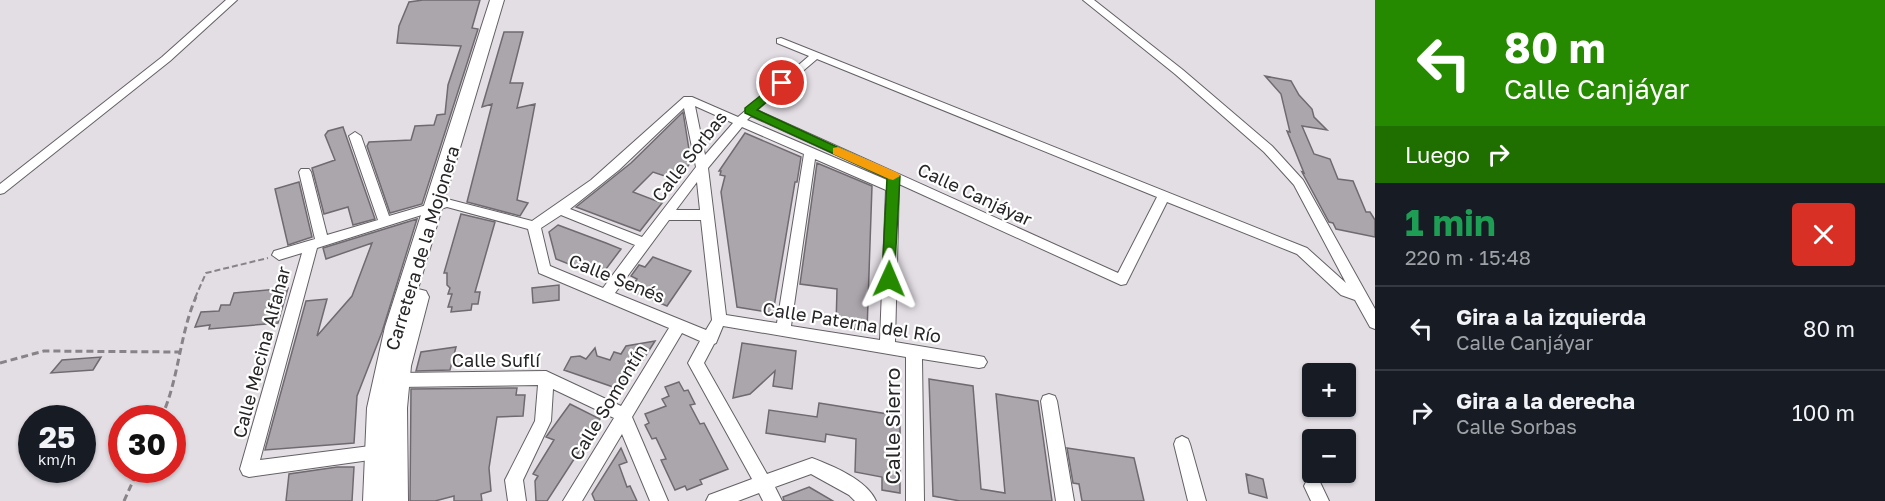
<!DOCTYPE html>
<html lang="es">
<meta charset="utf-8">
<style>
:root{--surface:#171b24;--page:#20242c;--text:#f1f3f6;--muted:#9ea1a6;--line:#363941}
body{margin:0;font-family:"Golos Text",sans-serif;background:var(--page);color:var(--text);height:100vh;display:flex;flex-direction:column;font-size:22px;white-space:nowrap}
*{box-sizing:border-box;margin:0}
p{font-size:20px;color:var(--muted)}
.icon{flex:none;width:33px;height:33px;fill:none;stroke:currentColor;stroke-width:2;stroke-linecap:round;stroke-linejoin:round}
.map{position:relative;flex:1;overflow:hidden}
.details{display:flex;flex-direction:column;background:var(--surface);width:510px}
.details>*{flex:none}
.top-card{background:#268a00;color:#fff;overflow:hidden}
.controls{position:absolute;left:1302px;top:363px;display:grid;gap:12px}
.controls a{display:grid;place-items:center;width:54px;height:54px;border-radius:6px;background:var(--surface);box-shadow:0 2px 4px #0004;font-size:30px}
.speed{position:absolute;left:18px;top:405px;display:flex;gap:12px;font-size:30px;font-weight:700;text-align:center}
.speed>*{display:grid;place-content:center;width:78px;height:78px;border-radius:50%;background:var(--surface);box-shadow:0 2px 4px #0004;line-height:1}
.speed small{font-size:15px;font-weight:400}
.speed .limit{border:9px solid #d22;background:#fff;color:#111}
.pin{position:absolute;display:grid;place-items:center;width:51px;height:51px;color:#fff;margin:-26px;border:3px solid #fff;border-radius:50%;box-shadow:0 2px 6px #0007}
.me{position:absolute;width:66px;margin:-33px;rotate:1deg;stroke-linejoin:round;filter:drop-shadow(0 0 4px #0008)}
.turn{display:flex;align-items:center;gap:21px;height:126px;padding:0 30px;font-size:27px}
.turn .icon{width:78px;height:78px;stroke-width:2.5}
.turn b{display:block;font-size:42px;line-height:51px}
.then{display:flex;align-items:center;height:57px;padding:0 30px;background:#0003;gap:12px;font-size:22px}
.round{display:grid;place-items:center;flex:none;width:63px;height:63px;border-radius:6px;background:var(--page)}
.head{display:flex;align-items:center;justify-content:space-between;height:102px;padding:0 30px}
h1{font-size:36px;font-weight:700;line-height:45px;color:#1e9e55}
ul{padding:0;list-style:none}
li{display:flex;align-items:center;gap:18px;height:84px;padding:0 30px;border-top:2px solid var(--line)}
li div{flex:1}
li b{display:block;font-size:22px}
li em{font-style:normal}
main{display:flex;flex:1;min-height:0}
.map>svg:first-child{display:block}
.building{fill:#aba6ac;stroke:#6f6a6f;stroke-width:1.5}
.lines{fill:none;stroke-linecap:round;stroke-linejoin:round}
.street-casing{stroke:#646065;stroke-width:2}
.secondary-casing{stroke:#646065;stroke-width:2}
.path-far1{stroke:#878387;stroke-width:2;stroke-dasharray:6 3;stroke-linecap:butt}
.path{stroke:#878387;stroke-width:3;stroke-dasharray:7 4;stroke-linecap:butt}
.street{fill:#fff;fill-rule:evenodd}
.secondary{fill:#fff;fill-rule:evenodd}
.route{fill:#268a00;stroke:#195a00;stroke-width:1.5}
.slow{fill:#f59e0b}
.labels{text-anchor:middle;dominant-baseline:central;stroke-width:4.5;stroke-linejoin:round;paint-order:stroke}
.street-label{font-size:18px;fill:#262426;stroke:#fff}
.near-street-label{font-size:21px;fill:#262426;stroke:#fff}
</style>
<main>
<div class="map">
<svg width="1375" height="501" viewBox="0 0 1375 501">
<rect width="100%" height="100%" fill="#e3dee4"/>
<!-- building -->
<path class="building" d="M 423,0 L 480,0 L 472,28 L 478,29 L 422,204 L 390,213 L 367,146 L 369,142 L 411,140 L 415,126 L 434,125 L 437,115 L 445,114 L 448,85 L 461,46 L 397,43 L 399,26 L 409,2 Z
M 504,32 L 523,32 L 510,83 L 523,83 L 517,108 L 535,104 L 517,200 L 528,203 L 520,216 L 467,202 L 492,104 L 482,107 Z
M 1265,76 L 1291,81 L 1299,95 L 1312,109 L 1314,117 L 1327,130 L 1302,126 L 1314,154 L 1330,159 L 1338,179 L 1353,181 L 1366,212 L 1370,212 L 1375,220 L 1375,237 L 1336,229 L 1333,223 L 1329,222 L 1302,172 L 1304,173 L 1287,131 L 1290,132 L 1281,94 Z
M 683,112 L 691,162 L 677,180 L 653,172 L 633,192 L 662,203 L 640,231 L 576,207 L 631,163 Z
M 343,127 L 375,219 L 353,225 L 348,207 L 324,214 L 312,168 L 335,160 L 325,135 L 328,131 Z
M 745,133 L 801,157 L 797,182 L 795,182 L 773,313 L 737,307 L 721,192 L 725,176 L 720,175 L 721,171 L 719,171 Z
M 817,163 L 872,186 L 867,331 L 836,326 L 837,289 L 800,284 Z
M 299,182 L 312,237 L 288,245 L 275,189 Z
M 461,214 L 495,222 L 475,292 L 480,292 L 478,304 L 472,304 L 471,310 L 451,312 L 452,307 L 448,307 L 452,294 L 448,294 L 450,288 L 447,285 L 447,273 L 444,273 Z
M 417,219 L 382,332 L 357,396 L 354,443 L 265,450 L 306,301 L 327,299 L 317,336 L 352,296 L 372,243 L 326,259 L 323,248 Z
M 558,225 L 606,243 L 621,249 L 600,277 L 594,274 L 556,259 L 549,232 Z
M 653,257 L 691,271 L 667,306 L 629,290 L 637,279 L 631,276 L 639,265 L 645,267 Z
M 559,285 L 559,300 L 533,303 L 532,288 Z
M 288,288 L 278,323 L 209,329 L 210,325 L 195,327 L 201,312 L 219,311 L 221,305 L 230,305 L 234,293 Z
M 655,341 L 641,363 L 636,361 L 619,389 L 564,370 L 571,357 L 580,356 L 586,359 L 595,348 L 597,356 L 610,360 L 614,352 L 621,354 L 626,346 Z
M 742,343 L 796,351 L 792,389 L 773,386 L 775,371 L 750,394 L 733,398 Z
M 456,347 L 450,370 L 416,371 L 421,352 Z
M 101,357 L 93,370 L 51,373 L 62,360 Z
M 929,379 L 973,386 L 981,489 L 1005,493 L 996,394 L 1038,401 L 1052,501 L 960,501 L 933,496 Z
M 679,382 L 684,391 L 688,390 L 695,404 L 690,405 L 700,424 L 704,423 L 728,469 L 700,480 L 702,484 L 687,490 L 685,486 L 675,490 L 661,460 L 666,459 L 656,438 L 652,439 L 645,425 L 649,423 L 645,414 L 666,406 L 662,399 L 669,396 L 665,387 Z
M 517,388 L 516,395 L 525,395 L 523,416 L 497,417 L 489,468 L 491,491 L 481,494 L 482,501 L 454,501 L 454,496 L 435,501 L 410,501 L 411,389 Z
M 819,403 L 900,416 L 900,493 L 882,490 L 882,477 L 855,472 L 856,439 L 826,434 L 825,442 L 766,433 L 769,410 L 817,417 Z
M 570,404 L 600,419 L 547,501 L 536,501 L 535,481 L 538,476 L 533,474 L 554,440 L 546,437 Z
M 621,448 L 627,462 L 619,465 L 627,487 L 630,486 L 637,501 L 595,501 L 592,494 Z
M 1067,448 L 1134,458 L 1144,501 L 1082,501 L 1079,484 L 1073,483 Z
M 337,467 L 354,467 L 352,501 L 286,501 L 289,474 Z
M 1246,474 L 1263,479 L 1267,498 L 1249,493 Z
M 809,487 L 833,501 L 784,501 L 783,497 Z"/>
<g class="lines">
<!-- street casing -->
<g class="street-casing">
<path id="street" d="M 226,0 L 237,0 L 170,61 L 4,193 L 0,194 L 0,184 L 162,57 Z
M 1083,0 L 1094,0 L 1183,70 L 1272,146 L 1303,180 L 1375,309 L 1375,329 L 1370,327 L 1355,300 L 1341,295 L 1297,254 L 1167,202 L 1126,284 L 1121,285 L 899,184 L 895,342 L 979,356 L 984,357 L 987,362 L 984,367 L 979,368 L 922,359 L 924,501 L 906,501 L 906,357 L 723,326 L 716,343 L 714,344 L 704,363 L 767,474 L 812,458 C 833,466 867,480 876,501 L 855,501 L 849,495 L 811,474 L 775,487 L 782,501 L 763,501 L 759,493 L 738,501 L 706,501 L 709,495 L 752,479 L 688,363 L 700,341 L 682,333 L 632,417 L 668,501 L 650,501 L 622,434 L 582,501 L 563,501 L 614,418 L 553,389 L 551,421 L 523,480 L 526,501 L 508,501 L 505,480 L 535,421 L 538,385 L 398,387 L 392,385 L 390,380 L 392,375 L 398,373 L 546,371 L 621,406 L 669,328 L 539,273 L 528,229 L 447,207 L 317,248 L 260,460 L 378,445 L 384,448 L 386,453 L 384,458 L 249,477 L 243,475 L 240,469 L 302,253 L 279,260 L 272,255 L 274,251 L 315,239 L 299,172 L 301,169 L 309,169 L 311,172 L 327,235 L 378,220 L 349,136 L 355,132 L 361,136 L 389,216 L 447,199 L 532,221 L 591,180 L 684,97 L 692,97 L 738,117 L 809,56 L 777,43 L 777,39 L 781,38 L 1307,248 L 1346,283 L 1294,185 L 1264,152 L 1175,74 ZM 817,59 L 1157,197 L 1118,273 L 757,110 ZM 695,106 L 733,123 L 705,155 ZM 684,108 L 696,167 L 642,237 L 570,209 L 619,170 ZM 751,116 L 887,178 L 887,180 L 747,120 ZM 742,127 L 804,154 L 777,323 L 726,315 L 708,168 ZM 815,159 L 886,190 L 880,340 L 791,326 ZM 697,182 L 700,210 L 676,210 ZM 561,215 L 635,245 L 603,288 L 550,266 L 541,228 ZM 669,220 L 701,220 L 712,320 L 706,330 L 615,293 Z
M 1049,394 L 1055,396 L 1057,401 L 1074,501 L 1056,501 L 1041,401 L 1043,396 Z
M 1182,436 L 1188,439 L 1190,444 L 1206,501 L 1188,501 L 1174,444 L 1176,439 Z
M 1313,478 L 1319,480 L 1329,501 L 1311,501 L 1304,486 L 1307,480 Z"/>
</g>
<!-- secondary casing -->
<g class="secondary-casing">
<path id="secondary" d="M 490,0 L 504,0 L 418,289 L 426,291 L 429,297 L 411,366 L 407,408 L 408,501 L 363,501 L 367,408 L 385,327 Z"/>
</g>
<!-- path-far1 -->
<path class="path-far1" d="M 195,298 L 206,273 L 268,258"/>
<!-- path -->
<path class="path" d="M 0,363 L 44,351 L 180,352
M 161,418 C 179,380 179,336 196,297
M 124,501 L 138,470"/>
<!-- street -->
<use href="#street" class="street"/>
<!-- secondary -->
<use href="#secondary" class="secondary"/>
</g>
<!-- route -->
<path class="route" d="M 779,81 L 788,83 L 757,110 L 900,176 L 894,282 L 884,282 L 882,279 L 887,178 L 745,113 L 745,108 Z"/>
<!-- slow -->
<path class="slow" d="M 838,147 L 898,173 L 900,176 L 893,180 L 889,179 L 833,154 L 833,148 Z"/>
<g class="labels">
<!-- street labels -->
<g class="street-label">
<text transform="translate(689 156) rotate(-52)">Calle Sorbas</text>
<text transform="translate(975 194) rotate(25)">Calle Canjáyar</text>
<text transform="translate(422 248) rotate(-73)">Carretera de la Mojonera</text>
<text transform="translate(617 278) rotate(22)">Calle Senés</text>
<text transform="translate(852 322) rotate(9)">Calle Paterna del Río</text>
<text transform="translate(261 352) rotate(-75)">Calle Mecina Alfahar</text>
<text x="496" y="360">Calle Suflí</text>
<text transform="translate(608 402) rotate(-59)">Calle Somontín</text>
</g>
<!-- near-street labels -->
<g class="near-street-label">
<text transform="translate(892 426) rotate(-90)">Calle Sierro</text>
</g>
</g>
</svg>
<div class="controls">
<a>+</a>
<a>−</a>
</div>
<div class="speed"><div>25<small>km/h</small></div><div class="limit">30</div></div>
<div class="pin" style="left:782px;top:83px;background:#d93025"><svg class="icon" aria-label="arrive" viewBox="0 0 24 24"><path d="M6 21V4h12l-3 4 3 4H6"/></svg></div>
<svg class="me" style="left:889px;top:279px" viewBox="-20 -20 40 40"><path d="M0-17L14 15 0 8-14 15z" fill="#268a00" stroke="#fff" stroke-width="4"/></svg>
</div>
<section class="details">
<div class="top-card">
<div class="turn"><svg class="icon" aria-label="left" viewBox="0 0 24 24"><path d="M17 20v-9H6M10 6l-5 5 5 5"/></svg><div><b>80 m</b>Calle Canjáyar</div></div>
<div class="then">Luego<svg class="icon" aria-label="right" viewBox="0 0 24 24"><path d="M7 20v-9h11M14 6l5 5-5 5"/></svg></div>
</div>
<div class="head"><div><h1>1 min</h1><p>220 m · 15:48</p></div><a class="round" style="background:#d93025;color:#fff"><svg class="icon" aria-label="close" viewBox="0 0 24 24"><path d="M6 6l12 12M18 6L6 18"/></svg></a></div>
<ul>
<li><svg class="icon" aria-label="left" viewBox="0 0 24 24"><path d="M17 20v-9H6M10 6l-5 5 5 5"/></svg><div><b>Gira a la izquierda</b><p>Calle Canjáyar</p></div><em>80 m</em></li>
<li><svg class="icon" aria-label="right" viewBox="0 0 24 24"><path d="M7 20v-9h11M14 6l5 5-5 5"/></svg><div><b>Gira a la derecha</b><p>Calle Sorbas</p></div><em>100 m</em></li>
</ul>
</section>
</main>
